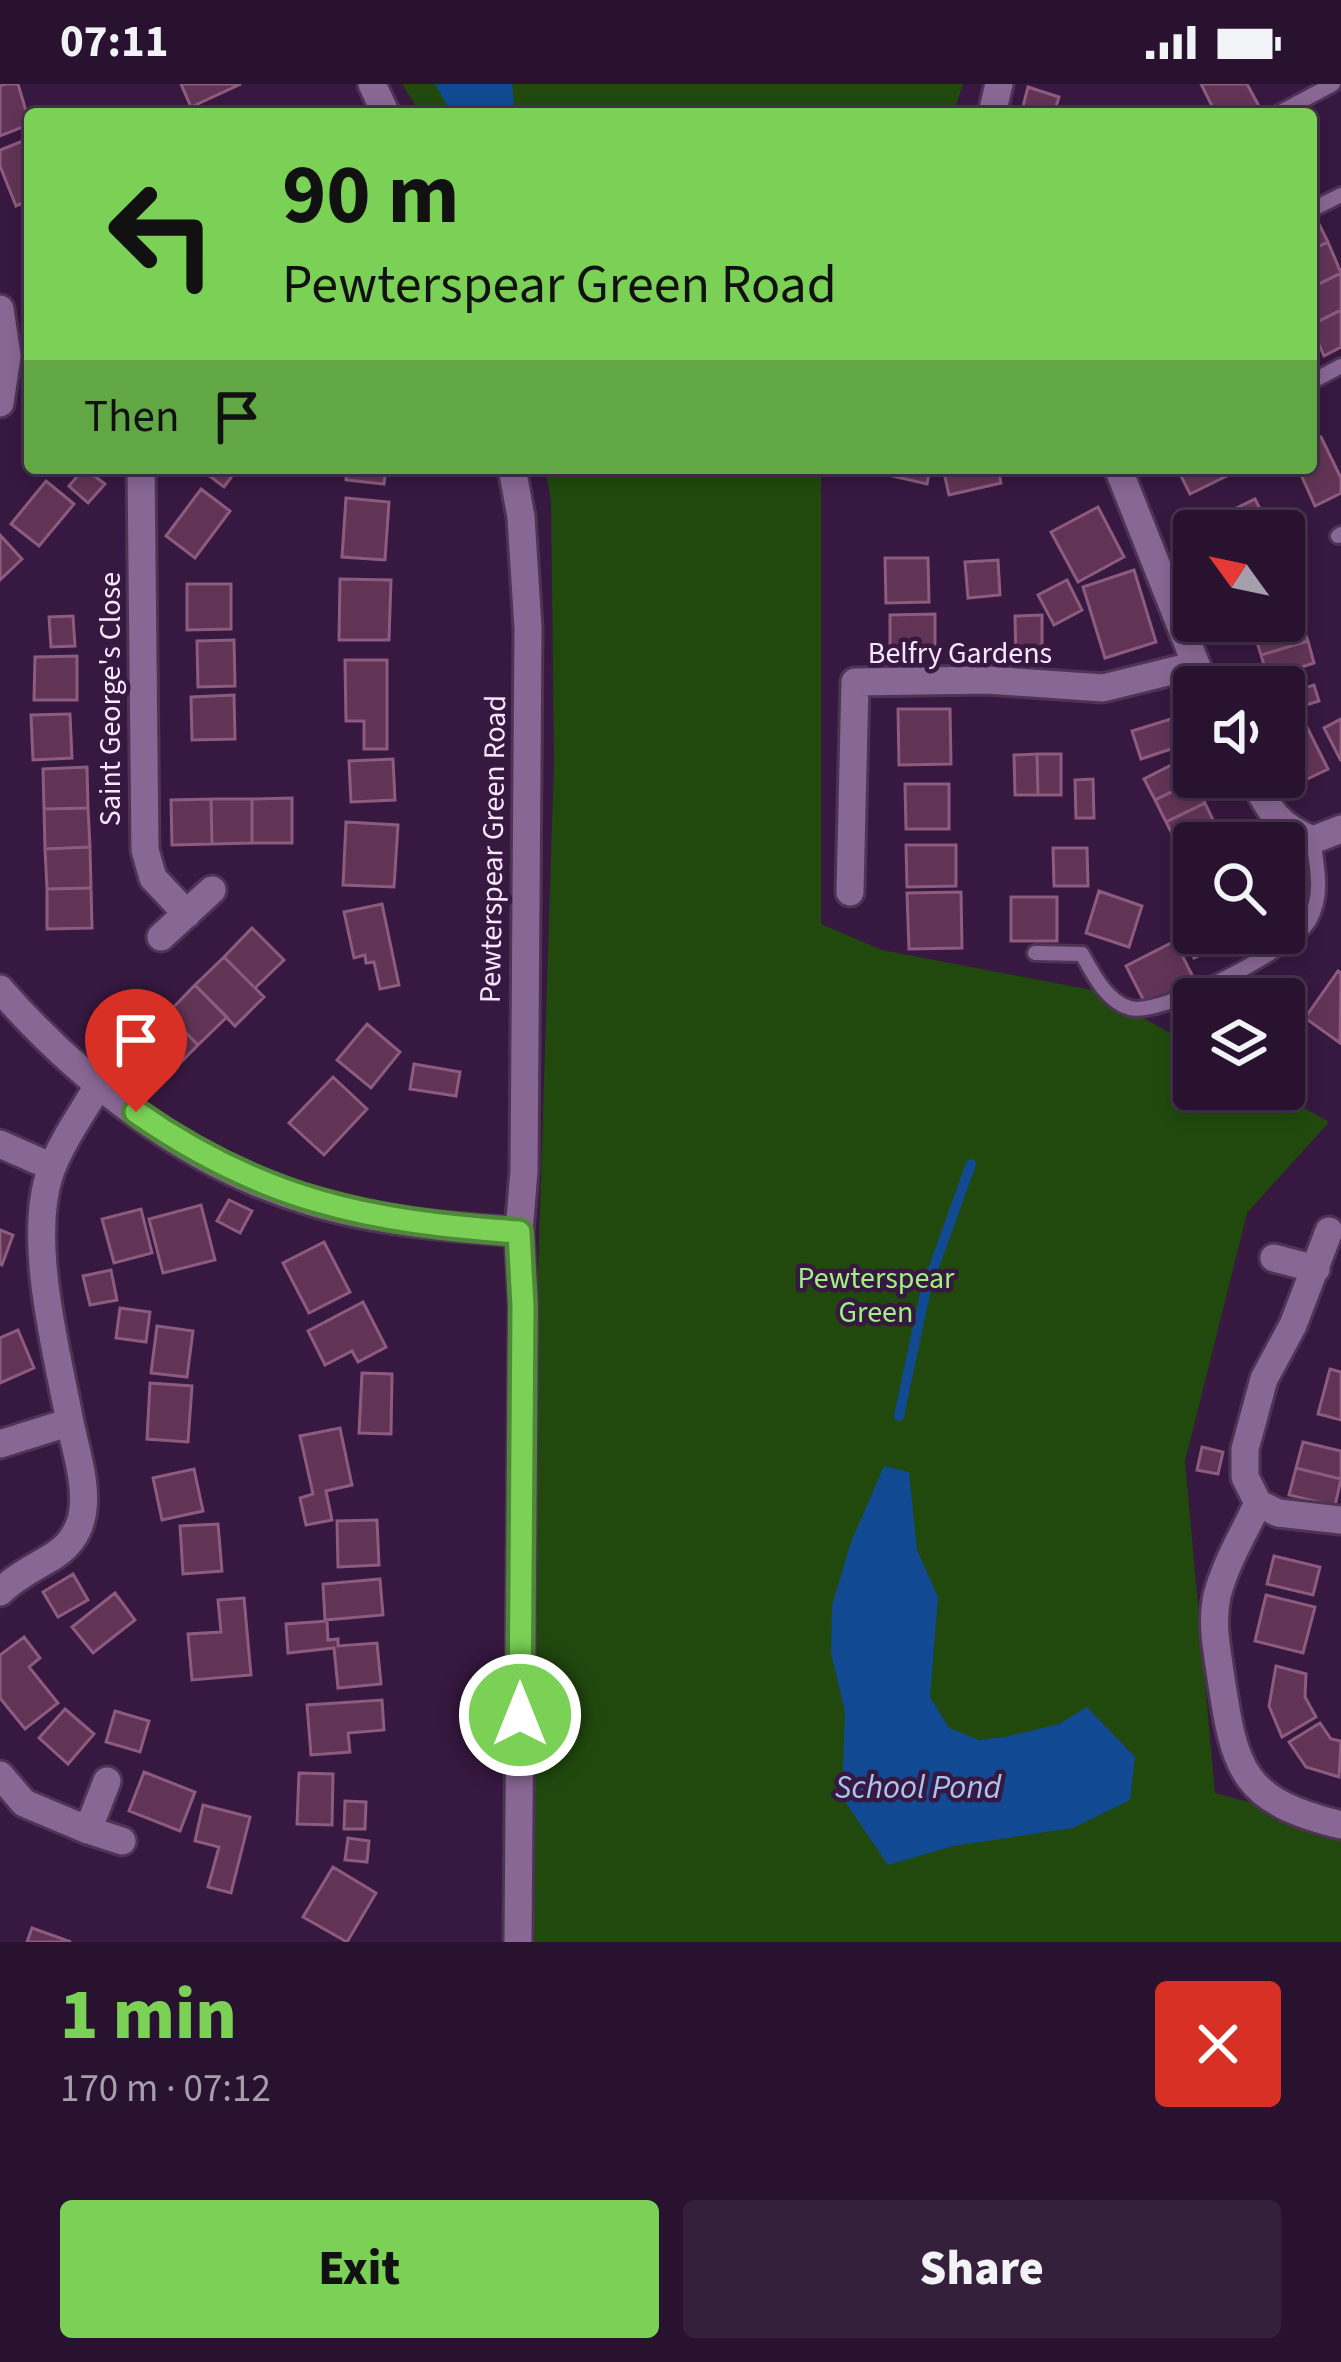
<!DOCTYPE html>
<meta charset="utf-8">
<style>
:root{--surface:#291230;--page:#35203c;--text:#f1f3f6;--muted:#a59eab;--line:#45324c;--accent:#7ad156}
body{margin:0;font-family:"Source Sans 3",sans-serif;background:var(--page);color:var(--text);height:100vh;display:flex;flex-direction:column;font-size:45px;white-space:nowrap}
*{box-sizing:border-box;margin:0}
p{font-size:39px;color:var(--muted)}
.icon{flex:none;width:66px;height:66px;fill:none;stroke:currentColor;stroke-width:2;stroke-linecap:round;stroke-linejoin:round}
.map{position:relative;height:1858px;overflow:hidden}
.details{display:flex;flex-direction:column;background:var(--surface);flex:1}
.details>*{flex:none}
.top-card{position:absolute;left:24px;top:24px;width:1293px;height:366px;border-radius:12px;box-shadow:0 6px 18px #0003,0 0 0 3px var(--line);background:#7ad156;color:#111;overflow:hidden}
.needle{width:78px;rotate:303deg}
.buttons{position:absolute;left:1173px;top:426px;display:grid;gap:24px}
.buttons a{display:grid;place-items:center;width:132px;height:132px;border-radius:12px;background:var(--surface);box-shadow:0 6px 18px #0003,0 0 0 3px var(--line);font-size:60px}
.pin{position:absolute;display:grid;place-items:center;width:102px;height:102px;color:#fff;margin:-123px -51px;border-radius:50% 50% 50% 0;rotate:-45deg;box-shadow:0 0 12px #0007}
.pin .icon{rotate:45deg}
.me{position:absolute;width:132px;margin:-66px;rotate:0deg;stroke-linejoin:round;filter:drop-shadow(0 0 9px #0008)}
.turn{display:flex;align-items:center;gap:42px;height:252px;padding:0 60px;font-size:54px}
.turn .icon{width:156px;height:156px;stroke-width:2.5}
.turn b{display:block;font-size:84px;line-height:102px}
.then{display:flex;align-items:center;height:114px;padding:0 60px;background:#0003;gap:24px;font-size:45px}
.round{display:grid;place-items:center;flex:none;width:126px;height:126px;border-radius:12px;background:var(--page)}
.headline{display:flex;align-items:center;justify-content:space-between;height:204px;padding:0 60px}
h1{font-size:72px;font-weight:800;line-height:90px;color:var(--accent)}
.button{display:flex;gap:24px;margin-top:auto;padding:24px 60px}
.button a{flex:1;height:138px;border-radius:12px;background:var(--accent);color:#111;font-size:48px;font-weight:800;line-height:138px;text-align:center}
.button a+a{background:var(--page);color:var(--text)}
.status{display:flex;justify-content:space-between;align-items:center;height:84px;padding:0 60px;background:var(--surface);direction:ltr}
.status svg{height:33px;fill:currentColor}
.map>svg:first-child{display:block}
.green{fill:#21490e}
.water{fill:#114993}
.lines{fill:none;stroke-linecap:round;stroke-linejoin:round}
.stream{stroke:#114993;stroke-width:10}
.building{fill:#613455;stroke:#8c5b7e;stroke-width:3}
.service-casing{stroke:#4d3455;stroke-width:20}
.minor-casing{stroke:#4d3455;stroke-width:33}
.service{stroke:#896794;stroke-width:14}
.minor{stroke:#896794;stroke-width:27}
.route-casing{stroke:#4f8838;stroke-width:30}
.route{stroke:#7ad156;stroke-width:21}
.labels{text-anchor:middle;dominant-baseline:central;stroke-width:9;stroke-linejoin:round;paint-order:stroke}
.street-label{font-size:30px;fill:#f7e7fc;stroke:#371840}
.park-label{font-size:30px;fill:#a0f081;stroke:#371840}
.water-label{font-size:33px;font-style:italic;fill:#a8c4ed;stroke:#371840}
</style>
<div class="status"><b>07:11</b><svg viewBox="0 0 49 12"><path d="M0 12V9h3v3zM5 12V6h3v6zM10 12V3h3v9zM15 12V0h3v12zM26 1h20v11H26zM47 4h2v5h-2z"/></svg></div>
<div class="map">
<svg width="1341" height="1858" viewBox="0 0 1341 1858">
<rect width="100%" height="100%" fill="#371840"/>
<!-- green -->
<path class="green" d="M 402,0 L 963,0 L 953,30 L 421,30 Z
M 545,384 L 821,384 L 821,840 L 882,866 L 1092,906 L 1194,962 L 1194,1005 L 1271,1005 L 1329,1038 L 1247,1129 L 1185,1377 L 1215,1709 L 1341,1743 L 1341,1858 L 517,1858 L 554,678 L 551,416 Z"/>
<!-- water -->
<path class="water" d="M 435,0 L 512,0 L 515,30 L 452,30 Z
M 884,1382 L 909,1388 L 917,1466 L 938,1513 L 930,1613 L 949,1644 L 979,1656 L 1004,1653 L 1059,1640 L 1087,1623 L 1135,1673 L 1130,1716 L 1073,1744 L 953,1762 L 888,1781 L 842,1713 L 845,1628 L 831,1569 L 832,1521 L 851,1458 Z"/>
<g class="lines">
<!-- stream -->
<path class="stream" d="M 899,1332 L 926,1205 L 971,1080"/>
</g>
<!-- building -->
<path class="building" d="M 6,0 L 18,0 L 30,40 L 0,52 L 0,2 Z
M 181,0 L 241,0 L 191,23 Z
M 1201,0 L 1247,0 L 1260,24 L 1249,30 L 1216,30 Z
M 1028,3 L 1059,13 L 1054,30 L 1021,30 Z
M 30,54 L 30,116 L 16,122 L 0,82 L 0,66 Z
M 1313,128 L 1328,158 L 1311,166 L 1311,129 Z
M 1328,158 L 1341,189 L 1311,204 L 1311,166 Z
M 1341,189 L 1341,226 L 1311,241 L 1311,204 Z
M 1341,226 L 1341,263 L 1324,272 L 1311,241 Z
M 1321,353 L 1341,394 L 1341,409 L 1315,422 L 1298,384 L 1311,384 L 1311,358 Z
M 84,384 L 105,400 L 88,419 L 69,402 Z
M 199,384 L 238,384 L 224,403 Z
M 347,384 L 386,384 L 384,400 L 346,396 Z
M 894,384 L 930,384 L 927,400 L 892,392 Z
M 943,384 L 998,384 L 1001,399 L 949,411 Z
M 1182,384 L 1235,384 L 1237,387 L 1190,410 L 1178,386 Z
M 46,397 L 74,420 L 39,462 L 11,440 Z
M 201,405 L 230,427 L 195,474 L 166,452 Z
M 346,414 L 389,418 L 385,476 L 342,473 Z
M 1255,415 L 1266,437 L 1245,447 L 1222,447 L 1216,434 Z
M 1098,423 L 1124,473 L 1078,498 L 1051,448 Z
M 0,451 L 22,475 L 0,496 Z
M 885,474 L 928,474 L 929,518 L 886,519 Z
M 998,476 L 1000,511 L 968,514 L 965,478 Z
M 1134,486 L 1156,558 L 1105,574 L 1083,503 Z
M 340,495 L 391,496 L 389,556 L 339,556 Z
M 1067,496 L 1082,526 L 1054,541 L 1038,511 Z
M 187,500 L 231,500 L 231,545 L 187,546 Z
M 1293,512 L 1300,535 L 1254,549 L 1250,537 L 1284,537 L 1284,515 Z
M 935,530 L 935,563 L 890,564 L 890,531 Z
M 1042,531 L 1042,577 L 1016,578 L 1015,532 Z
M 73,532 L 75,562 L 51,563 L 49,533 Z
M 1300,535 L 1308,557 L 1261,571 L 1254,549 Z
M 234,556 L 235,602 L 198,603 L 197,557 Z
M 1308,557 L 1314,579 L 1268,594 L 1261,571 Z
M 77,572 L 77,616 L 34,616 L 35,573 Z
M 345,576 L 387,576 L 387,665 L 364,665 L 364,637 L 346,637 Z
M 1314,601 L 1319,617 L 1284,628 L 1284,610 Z
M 234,611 L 235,655 L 192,656 L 191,613 Z
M 898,625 L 950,625 L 951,680 L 899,681 Z
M 70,630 L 72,674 L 33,676 L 31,631 Z
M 1177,633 L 1186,660 L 1141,675 L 1132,647 Z
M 1341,635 L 1341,677 L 1324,644 Z
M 1307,643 L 1328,685 L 1301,698 L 1284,663 L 1284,654 Z
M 1037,670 L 1061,670 L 1061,711 L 1038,711 Z
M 1037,670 L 1038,711 L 1015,711 L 1014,671 Z
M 393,675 L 395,716 L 351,718 L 349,677 Z
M 1183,675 L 1194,697 L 1155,716 L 1144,695 Z
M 87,683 L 88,724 L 44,725 L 43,685 Z
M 1093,695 L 1094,734 L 1076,734 L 1075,696 Z
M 1194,697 L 1205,719 L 1166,738 L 1155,716 Z
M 905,700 L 949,700 L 949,745 L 906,745 Z
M 292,714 L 292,759 L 252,759 L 252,715 Z
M 211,715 L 252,715 L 252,759 L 212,760 Z
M 211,715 L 212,760 L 172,761 L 171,716 Z
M 1205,719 L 1215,740 L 1177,760 L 1166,738 Z
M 88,724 L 90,763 L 45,765 L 44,725 Z
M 346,738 L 398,741 L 394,803 L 343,801 Z
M 906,761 L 956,761 L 956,802 L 907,803 Z
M 90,763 L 91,804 L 47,805 L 45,765 Z
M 1053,764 L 1087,764 L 1088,802 L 1054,802 Z
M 91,804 L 92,844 L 47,845 L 47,805 Z
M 1099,807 L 1142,822 L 1129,863 L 1086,849 Z
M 961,808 L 962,864 L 909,865 L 907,809 Z
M 1011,813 L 1057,813 L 1057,857 L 1011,857 Z
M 382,820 L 399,901 L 380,905 L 374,878 L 366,879 L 365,871 L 354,874 L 344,828 Z
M 1284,826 L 1295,847 L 1252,868 L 1243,849 L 1284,849 Z
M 1193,832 L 1194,849 L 1201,849 L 1210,866 L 1194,874 L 1176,840 Z
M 252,844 L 284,876 L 255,904 L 224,873 Z
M 1175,857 L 1195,897 L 1146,921 L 1126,882 Z
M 224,873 L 264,913 L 235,942 L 195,901 Z
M 1338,887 L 1341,889 L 1340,959 L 1305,934 Z
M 195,901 L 227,933 L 198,961 L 167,930 Z
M 167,930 L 198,961 L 169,990 L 138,958 Z
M 367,940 L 400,968 L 371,1004 L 337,976 Z
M 414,980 L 460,988 L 456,1012 L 410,1005 Z
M 333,993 L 367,1025 L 324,1071 L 289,1039 Z
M 229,1116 L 252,1127 L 240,1149 L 217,1137 Z
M 201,1121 L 215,1176 L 163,1189 L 149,1135 Z
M 141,1125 L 152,1169 L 114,1179 L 102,1135 Z
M 0,1146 L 13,1151 L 2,1181 L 0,1180 Z
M 324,1158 L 350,1208 L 309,1229 L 283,1179 Z
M 111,1186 L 117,1216 L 90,1221 L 83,1192 Z
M 363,1218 L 386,1263 L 358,1278 L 352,1267 L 325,1281 L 308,1247 Z
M 120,1224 L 150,1228 L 146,1258 L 116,1254 Z
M 157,1242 L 193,1247 L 187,1293 L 151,1289 Z
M 18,1246 L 34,1284 L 0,1299 L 0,1254 Z
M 1330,1285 L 1341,1288 L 1341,1336 L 1318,1330 Z
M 362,1289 L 392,1290 L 391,1350 L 359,1349 Z
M 150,1299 L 192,1302 L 188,1358 L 147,1355 Z
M 340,1344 L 352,1401 L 326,1407 L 332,1436 L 306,1441 L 300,1414 L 313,1410 L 300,1352 Z
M 1303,1358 L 1341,1367 L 1341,1395 L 1296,1384 Z
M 1202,1363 L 1223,1368 L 1218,1390 L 1197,1386 Z
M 1296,1384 L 1341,1395 L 1335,1422 L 1289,1411 Z
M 194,1385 L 203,1427 L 162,1436 L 153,1394 Z
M 377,1436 L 379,1481 L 338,1483 L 337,1437 Z
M 218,1440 L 222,1487 L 183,1490 L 180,1442 Z
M 1274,1472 L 1320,1483 L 1313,1511 L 1267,1500 Z
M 73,1490 L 88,1516 L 58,1533 L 43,1508 Z
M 380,1495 L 383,1531 L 325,1536 L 323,1500 Z
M 115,1509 L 135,1536 L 93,1569 L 72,1543 Z
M 1266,1511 L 1315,1523 L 1303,1569 L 1255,1557 Z
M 244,1514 L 251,1591 L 192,1596 L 188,1550 L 221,1548 L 218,1516 Z
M 327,1537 L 328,1556 L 338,1555 L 338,1562 L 377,1559 L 381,1600 L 338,1604 L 334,1564 L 288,1569 L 286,1540 Z
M 24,1553 L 40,1574 L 29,1583 L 58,1619 L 25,1645 L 0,1614 L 0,1571 Z
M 1276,1582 L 1306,1590 L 1305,1613 L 1316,1633 L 1282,1653 L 1269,1622 Z
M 382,1616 L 384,1646 L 348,1649 L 350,1668 L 311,1671 L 307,1621 Z
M 65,1625 L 94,1650 L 68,1680 L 39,1654 Z
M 115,1627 L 149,1637 L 140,1668 L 106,1658 Z
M 1320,1639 L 1331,1655 L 1341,1657 L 1339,1693 L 1306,1683 L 1289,1658 Z
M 144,1688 L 195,1708 L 180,1747 L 129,1727 Z
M 299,1689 L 333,1690 L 332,1741 L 297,1740 Z
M 345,1717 L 366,1718 L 365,1745 L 344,1745 Z
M 203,1721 L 250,1733 L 231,1809 L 208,1803 L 219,1763 L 195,1757 Z
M 348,1754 L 369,1757 L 367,1778 L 345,1776 Z
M 333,1783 L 376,1809 L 347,1858 L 303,1833 Z
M 32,1844 L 71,1858 L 27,1858 Z"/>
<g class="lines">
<!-- service casing -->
<g class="service-casing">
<path id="service" d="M 1277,30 L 1333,0
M 1311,126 L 1341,111
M 1311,298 L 1341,282
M 1338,452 L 1341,450
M 1035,869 L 1082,870 C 1093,890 1107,918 1130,924 C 1160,933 1293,865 1309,837 C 1324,811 1317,783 1313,756"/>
</g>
<!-- minor casing -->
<g class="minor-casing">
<path id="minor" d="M 372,0 L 386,30
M 992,30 L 999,0
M 0,225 L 7,272 L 0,319
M 141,384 L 145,766 L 153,794 L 187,830
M 512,384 L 521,433 L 528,544 L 524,1087 L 519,1148 L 523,1222 L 518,1858
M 1118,384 L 1205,603
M 1252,693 C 1269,726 1278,742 1313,756 L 1341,745
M 850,808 L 855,598 L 987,596 L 1103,604 L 1196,581
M 161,853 L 212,806
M 0,905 C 80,997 190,1082 309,1117 C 377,1138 448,1143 519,1148
M 0,1060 L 52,1083
M 1274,1174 L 1316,1185
M 0,1360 L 70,1338 C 57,1269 27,1157 50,1089 C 61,1058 83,1028 99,1000
M 1258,1419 C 1244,1449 1225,1480 1217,1512 C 1211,1539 1217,1566 1221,1594 C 1235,1688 1243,1717 1341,1741
M 1258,1419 L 1245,1393 L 1245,1365 L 1264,1295 L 1293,1241 L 1329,1147
M 1258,1419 L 1278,1429 L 1341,1436
M 0,1508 C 16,1492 36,1483 55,1471 C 102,1440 79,1383 70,1338
M 0,1691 L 24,1719 L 88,1746
M 107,1697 L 88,1746 L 122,1757"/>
</g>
<!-- service -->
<use href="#service" class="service"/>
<!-- minor -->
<use href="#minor" class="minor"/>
</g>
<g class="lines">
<!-- route casing -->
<g class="route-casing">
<path id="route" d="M 136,1028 C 262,1116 368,1138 519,1148 L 523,1222 L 520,1631"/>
</g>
<!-- route -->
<use href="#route" class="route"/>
</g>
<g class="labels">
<!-- street labels -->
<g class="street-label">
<text x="960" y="569">Belfry Gardens</text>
<text transform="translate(110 615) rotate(-90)">Saint George's Close</text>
<text transform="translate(493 765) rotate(-89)">Pewterspear Green Road</text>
</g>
<!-- park labels -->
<g class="park-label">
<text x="876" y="1194">Pewterspear<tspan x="876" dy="34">Green</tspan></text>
</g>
<!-- water labels -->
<g class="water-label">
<text x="918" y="1703">School Pond</text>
</g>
</g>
</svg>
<div class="buttons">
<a><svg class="needle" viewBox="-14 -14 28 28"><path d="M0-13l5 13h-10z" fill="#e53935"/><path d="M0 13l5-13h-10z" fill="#a59eab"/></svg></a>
<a><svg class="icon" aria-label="sound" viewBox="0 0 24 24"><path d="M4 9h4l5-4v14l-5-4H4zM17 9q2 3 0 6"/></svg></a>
<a><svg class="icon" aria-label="search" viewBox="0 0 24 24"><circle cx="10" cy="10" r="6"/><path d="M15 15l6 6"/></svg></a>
<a><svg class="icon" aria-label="layers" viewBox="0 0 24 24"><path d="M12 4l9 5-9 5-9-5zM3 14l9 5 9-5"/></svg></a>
</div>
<div class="pin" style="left:136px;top:1028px;background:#d93025"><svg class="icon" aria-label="arrive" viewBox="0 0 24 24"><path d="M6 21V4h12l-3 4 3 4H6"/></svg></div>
<svg class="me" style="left:520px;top:1631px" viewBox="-20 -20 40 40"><circle r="17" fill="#7ad156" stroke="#fff" stroke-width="3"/><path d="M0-11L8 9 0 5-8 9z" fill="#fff"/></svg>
<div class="top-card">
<div class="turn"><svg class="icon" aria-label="left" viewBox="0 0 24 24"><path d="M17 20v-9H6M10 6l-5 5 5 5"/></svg><div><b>90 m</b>Pewterspear Green Road</div></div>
<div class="then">Then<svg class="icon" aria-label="arrive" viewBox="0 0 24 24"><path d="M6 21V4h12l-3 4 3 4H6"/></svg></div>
</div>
</div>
<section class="details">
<div class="headline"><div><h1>1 min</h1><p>170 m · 07:12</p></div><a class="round" style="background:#d93025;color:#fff"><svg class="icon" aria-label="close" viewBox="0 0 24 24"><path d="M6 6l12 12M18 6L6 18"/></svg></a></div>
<div class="button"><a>Exit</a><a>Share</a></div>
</section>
